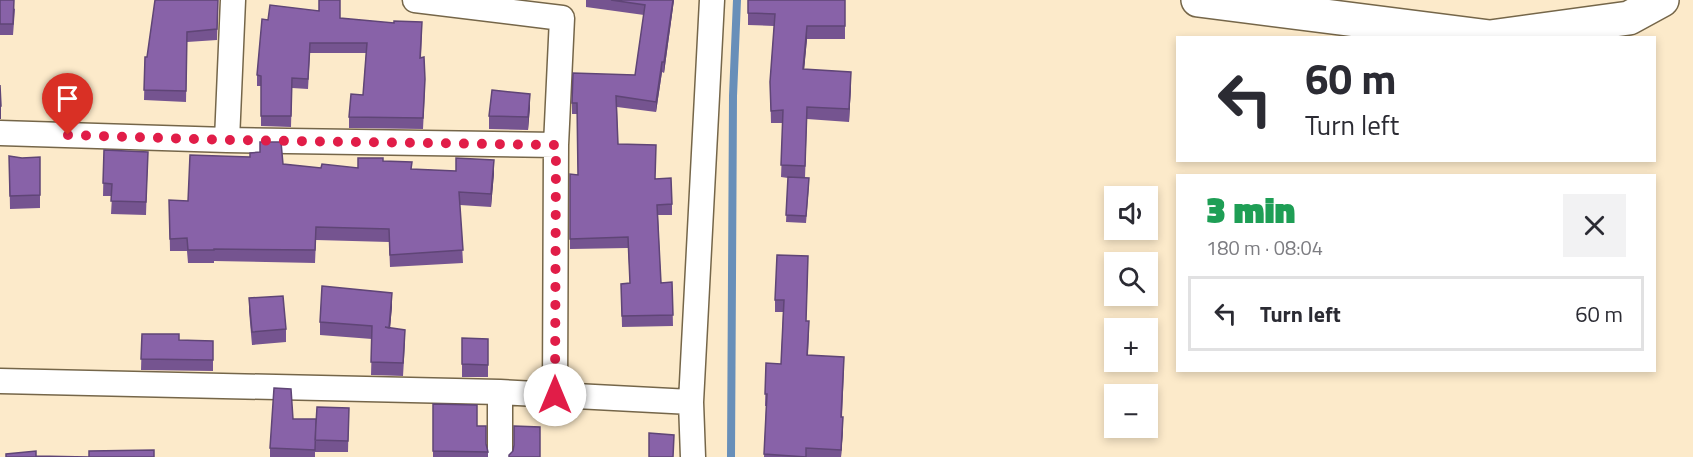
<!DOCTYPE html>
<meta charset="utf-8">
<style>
:root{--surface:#fff;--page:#f2f2f3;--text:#2b2b33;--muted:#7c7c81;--line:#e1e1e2}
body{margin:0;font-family:"Titillium Web",sans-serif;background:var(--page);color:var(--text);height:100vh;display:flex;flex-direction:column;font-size:22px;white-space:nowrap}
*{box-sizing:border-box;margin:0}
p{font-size:20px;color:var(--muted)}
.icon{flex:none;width:33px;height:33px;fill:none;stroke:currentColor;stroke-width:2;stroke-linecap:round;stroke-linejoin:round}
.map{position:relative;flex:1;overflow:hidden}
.drawer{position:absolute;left:1176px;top:174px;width:480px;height:198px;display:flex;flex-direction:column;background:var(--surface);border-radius:0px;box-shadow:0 3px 9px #0003}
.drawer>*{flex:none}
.top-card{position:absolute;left:1176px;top:36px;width:480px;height:126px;border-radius:0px;box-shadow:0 3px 9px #0003;background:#fff;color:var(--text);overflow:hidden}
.tools{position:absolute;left:1104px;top:186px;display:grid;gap:12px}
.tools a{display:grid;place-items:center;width:54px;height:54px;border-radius:0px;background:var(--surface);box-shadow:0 3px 9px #0003;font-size:30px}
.pin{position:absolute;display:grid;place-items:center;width:51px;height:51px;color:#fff;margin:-62px -26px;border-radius:50% 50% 50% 0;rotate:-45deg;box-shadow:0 0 6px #0007}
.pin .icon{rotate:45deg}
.me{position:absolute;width:66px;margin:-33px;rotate:0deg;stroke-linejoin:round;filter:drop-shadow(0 0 4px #0008)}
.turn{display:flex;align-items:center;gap:21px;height:126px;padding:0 30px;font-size:27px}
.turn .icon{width:78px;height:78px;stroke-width:2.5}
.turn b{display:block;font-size:42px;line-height:51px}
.round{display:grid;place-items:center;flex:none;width:63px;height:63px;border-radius:0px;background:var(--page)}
.headline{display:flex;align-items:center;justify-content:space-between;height:102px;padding:0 30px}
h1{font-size:36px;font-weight:800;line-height:45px;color:#1e9e55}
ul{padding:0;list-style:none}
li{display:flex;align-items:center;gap:18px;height:75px;margin:0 12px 9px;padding:0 18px;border:3px solid var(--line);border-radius:0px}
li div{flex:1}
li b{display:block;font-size:22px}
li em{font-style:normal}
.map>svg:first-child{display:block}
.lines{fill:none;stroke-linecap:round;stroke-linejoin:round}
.stream{stroke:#688fb9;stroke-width:8}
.street-casing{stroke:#756649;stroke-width:27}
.secondary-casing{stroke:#756649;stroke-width:36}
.street{stroke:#fff;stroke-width:24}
.secondary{stroke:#fff;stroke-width:33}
.wall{fill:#755490}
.shaded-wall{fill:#5f4576}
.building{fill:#8862a8;stroke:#5f4576;stroke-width:1.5}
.route{stroke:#e11d48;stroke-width:10;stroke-dasharray:0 18}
</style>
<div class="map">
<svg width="1693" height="457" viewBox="0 0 1693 457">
<rect width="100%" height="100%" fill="#fceaca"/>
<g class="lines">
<!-- stream -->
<path class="stream" d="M 731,457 L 733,96 L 737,0"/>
<!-- street casing -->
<g class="street-casing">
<path id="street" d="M 0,133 L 227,140 L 556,145 L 562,18 L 415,0
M 227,140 L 233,0
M 0,381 L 500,392 L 691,402
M 555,395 L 556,145
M 500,457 L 500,392
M 693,457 L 691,402 L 712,0"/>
</g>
<!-- secondary casing -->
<g class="secondary-casing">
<path id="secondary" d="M 1198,0 L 1490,37 L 1629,18 L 1662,0"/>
</g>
<!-- street -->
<use href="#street" class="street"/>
<!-- secondary -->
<use href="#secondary" class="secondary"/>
</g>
<!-- wall -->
<path class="wall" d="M 0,0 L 15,9 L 13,35 L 0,35 Z
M 586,0 L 674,0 L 664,73 L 662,72 L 656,112 L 617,107 L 618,144 L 655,179 L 672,204 L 672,215 L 658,215 L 661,283 L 672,282 L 673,326 L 622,327 L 621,284 L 630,283 L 628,248 L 570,249 L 570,174 L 578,175 L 577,114 L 572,114 L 572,103 L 635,75 L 644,15 L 586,7 Z
M 748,0 L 845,0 L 845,39 L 807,39 L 804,69 L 851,85 L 849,122 L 807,119 L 805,178 L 809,185 L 806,223 L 786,222 L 788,178 L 781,177 L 783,123 L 771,123 L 770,82 L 774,26 L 748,25 Z
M 218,10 L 217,40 L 187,42 L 186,102 L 144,100 L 145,57 L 147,57 Z
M 340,18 L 422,32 L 421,58 L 425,89 L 423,129 L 349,128 L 349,117 L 363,95 L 366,53 L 310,53 L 308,89 L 292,88 L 291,127 L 261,126 L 261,86 L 257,86 L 257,75 L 268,20 Z
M 530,107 L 528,130 L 489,129 L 489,116 Z
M 104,150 L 148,152 L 146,215 L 111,214 L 112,196 L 103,196 Z
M 9,156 L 22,158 L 40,157 L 40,208 L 10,209 Z
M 383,161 L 412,169 L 494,173 L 491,207 L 460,205 L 463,263 L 390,267 L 389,242 L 316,240 L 315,263 L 214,261 L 214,263 L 188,263 L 187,251 L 170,251 L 169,200 L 188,201 L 283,164 L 321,168 L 358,168 Z
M 808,269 L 806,321 L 809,333 L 808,355 L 844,369 L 842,417 L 843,429 L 841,457 L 764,457 L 766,406 L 765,406 L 766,363 L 781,364 L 783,312 L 775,312 L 775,300 Z
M 249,298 L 286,329 L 286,342 L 252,345 L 249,311 Z
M 392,306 L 390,328 L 405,343 L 403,376 L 371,375 L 372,339 L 320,335 L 320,322 Z
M 142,334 L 179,340 L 213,341 L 213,371 L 141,370 Z
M 462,338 L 488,339 L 488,377 L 462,377 Z
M 433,404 L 477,426 L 486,444 L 488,452 L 488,457 L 433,457 Z
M 349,408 L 348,452 L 315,452 L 315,446 L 315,457 L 270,457 L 270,448 L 293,419 L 316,419 Z"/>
<!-- shaded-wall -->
<path class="shaded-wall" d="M 673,0 L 674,0 L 664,73 L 664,62 Z
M 807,26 L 807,39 L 803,82 L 803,69 Z
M 662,62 L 662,72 L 656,112 L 656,102 Z
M 851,72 L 851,85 L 849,122 L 849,109 Z
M 530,94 L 530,107 L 528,130 L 528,117 Z
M 0,106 L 1,106 L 1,119 L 0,119 Z
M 494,160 L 494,173 L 491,207 L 491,194 Z
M 392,293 L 392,306 L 389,340 L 389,328 Z
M 843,417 L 843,429 L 841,457 L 841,450 Z"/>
<!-- building -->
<path class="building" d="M 0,0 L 14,0 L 13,24 L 0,24 Z
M 155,0 L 218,0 L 217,29 L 187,32 L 186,91 L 144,90 L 145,57 L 147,57 Z
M 319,0 L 340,0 L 340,18 L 394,23 L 394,21 L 422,22 L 420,58 L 424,57 L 425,79 L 423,118 L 349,117 L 351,94 L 363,95 L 367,43 L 310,43 L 308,79 L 292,78 L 291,116 L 261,116 L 261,76 L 257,75 L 262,19 L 268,20 L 270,5 L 319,11 Z
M 611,0 L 673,0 L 664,62 L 662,62 L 656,102 L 616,96 L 618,144 L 656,145 L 655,179 L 671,178 L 672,204 L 657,205 L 661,283 L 672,282 L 673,315 L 622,316 L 621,284 L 630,283 L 628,237 L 570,239 L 570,174 L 578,175 L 577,103 L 572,103 L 573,73 L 635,75 L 645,5 Z
M 748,0 L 845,0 L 845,26 L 807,26 L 803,69 L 851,72 L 849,109 L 807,107 L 805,166 L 781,165 L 783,110 L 771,111 L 770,82 L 775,14 L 748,13 Z
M 0,85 L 1,106 L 0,106 Z
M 492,90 L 530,94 L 528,117 L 489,116 Z
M 260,142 L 281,142 L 283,164 L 321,168 L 322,164 L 358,168 L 358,158 L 383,158 L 383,161 L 412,162 L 411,169 L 456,171 L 456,158 L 494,160 L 491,194 L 459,192 L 463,250 L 390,255 L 389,229 L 316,227 L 315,250 L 214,249 L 214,250 L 188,250 L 187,238 L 170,239 L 169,200 L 188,201 L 190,155 L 250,157 L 250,153 L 260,152 Z
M 104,150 L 148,152 L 146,202 L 111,201 L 112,184 L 103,183 Z
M 9,156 L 22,158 L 40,157 L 40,195 L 10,196 Z
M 788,177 L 809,178 L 806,216 L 786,215 Z
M 777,255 L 808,256 L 806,321 L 809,321 L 807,355 L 844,357 L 841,417 L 843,417 L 841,450 L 806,448 L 806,457 L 764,454 L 767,394 L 765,394 L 766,363 L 781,364 L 784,300 L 775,300 Z
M 322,286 L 392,293 L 389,328 L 385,327 L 405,330 L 403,363 L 371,362 L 372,326 L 320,322 Z
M 283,296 L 286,329 L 252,332 L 249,298 Z
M 142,334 L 179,334 L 179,340 L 213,341 L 213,360 L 141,359 Z
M 462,338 L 488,339 L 488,365 L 462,364 Z
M 274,388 L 291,389 L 293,419 L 316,419 L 315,450 L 270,448 Z
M 433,404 L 477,405 L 477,426 L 486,426 L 486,444 L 488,452 L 433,451 Z
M 317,407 L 349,408 L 348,441 L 315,440 Z
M 514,426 L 540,427 L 540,457 L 509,457 L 509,455 L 513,451 L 514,445 Z
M 649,433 L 674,435 L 673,457 L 649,457 Z
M 154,450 L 154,457 L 6,457 L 6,454 L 36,451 L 36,456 L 89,457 L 89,451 Z"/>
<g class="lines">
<!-- route -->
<path class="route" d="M 68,135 L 227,140 L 556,145 L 555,395"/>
</g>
</svg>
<div class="tools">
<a><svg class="icon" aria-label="sound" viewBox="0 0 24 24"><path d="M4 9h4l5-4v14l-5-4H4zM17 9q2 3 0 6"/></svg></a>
<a><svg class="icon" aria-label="search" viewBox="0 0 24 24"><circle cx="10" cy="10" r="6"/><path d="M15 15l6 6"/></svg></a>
<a>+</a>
<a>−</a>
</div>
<div class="pin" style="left:68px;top:135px;background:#d93025"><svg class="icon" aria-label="arrive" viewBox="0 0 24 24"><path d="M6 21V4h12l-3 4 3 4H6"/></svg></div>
<svg class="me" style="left:555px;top:395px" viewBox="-20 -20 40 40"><circle r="19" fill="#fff"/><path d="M0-13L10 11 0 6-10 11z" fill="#e11d48"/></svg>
<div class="top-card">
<div class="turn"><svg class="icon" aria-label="left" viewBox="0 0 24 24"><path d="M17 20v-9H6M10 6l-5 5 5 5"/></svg><div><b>60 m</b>Turn left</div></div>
</div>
<section class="drawer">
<div class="headline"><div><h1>3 min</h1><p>180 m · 08:04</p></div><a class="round"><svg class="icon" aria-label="close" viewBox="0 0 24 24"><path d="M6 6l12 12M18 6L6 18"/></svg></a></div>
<ul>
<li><svg class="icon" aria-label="left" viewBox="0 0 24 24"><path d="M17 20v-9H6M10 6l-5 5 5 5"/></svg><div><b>Turn left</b></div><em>60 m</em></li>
</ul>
</section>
</div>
